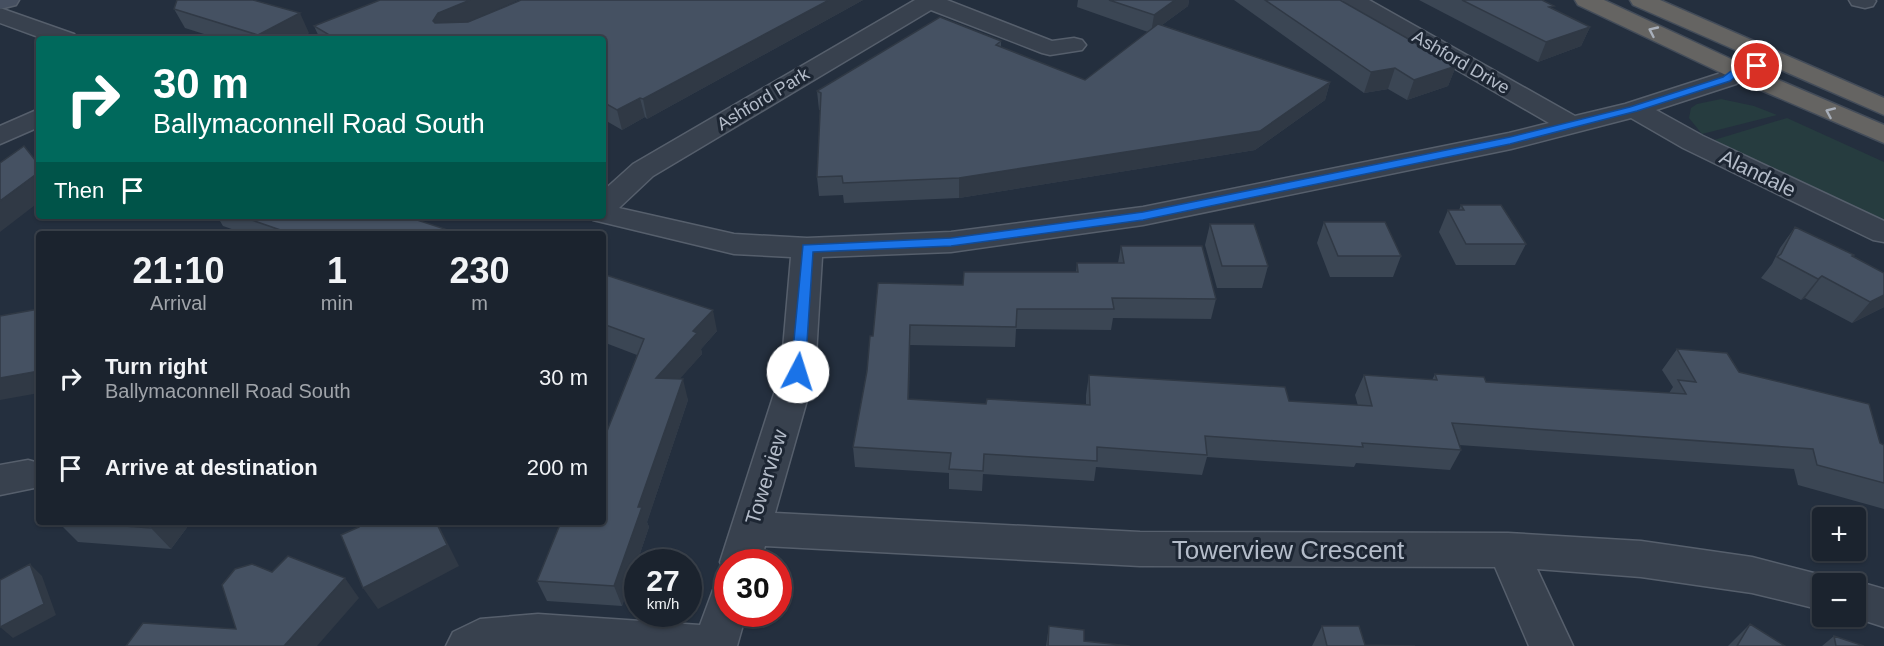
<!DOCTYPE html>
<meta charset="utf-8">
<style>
:root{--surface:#1b232e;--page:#242b36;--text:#f1f3f6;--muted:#a0a4aa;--line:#39404a}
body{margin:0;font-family:Arial,sans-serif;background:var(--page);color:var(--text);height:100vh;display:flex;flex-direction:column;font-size:22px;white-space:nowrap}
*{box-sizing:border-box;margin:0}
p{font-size:20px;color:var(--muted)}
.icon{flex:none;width:33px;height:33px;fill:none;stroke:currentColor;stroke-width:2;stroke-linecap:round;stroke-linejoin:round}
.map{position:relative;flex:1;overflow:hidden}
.sheet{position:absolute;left:36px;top:231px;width:570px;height:294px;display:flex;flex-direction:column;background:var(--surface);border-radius:6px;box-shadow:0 2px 4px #0004,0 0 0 2px var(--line)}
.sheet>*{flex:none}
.banner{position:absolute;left:36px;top:36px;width:570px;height:183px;border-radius:6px;box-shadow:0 2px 4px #0004,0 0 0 2px var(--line);background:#00695c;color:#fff;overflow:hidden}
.fabs{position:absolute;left:1812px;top:507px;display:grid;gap:12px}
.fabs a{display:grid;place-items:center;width:54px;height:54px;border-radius:6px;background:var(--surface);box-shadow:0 2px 4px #0004,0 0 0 2px var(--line);font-size:30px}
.speed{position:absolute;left:624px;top:549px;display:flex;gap:12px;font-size:30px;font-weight:700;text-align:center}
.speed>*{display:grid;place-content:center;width:78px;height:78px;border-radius:50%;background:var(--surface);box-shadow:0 2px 4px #0004,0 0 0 2px var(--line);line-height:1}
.speed small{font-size:15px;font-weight:400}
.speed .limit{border:9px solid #d22;background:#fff;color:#111}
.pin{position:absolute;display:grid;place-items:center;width:51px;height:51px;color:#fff;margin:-26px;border:3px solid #fff;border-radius:50%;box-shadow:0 2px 6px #0007}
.me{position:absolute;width:66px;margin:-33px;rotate:5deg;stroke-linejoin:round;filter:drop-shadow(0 0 4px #0008)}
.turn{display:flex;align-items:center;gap:21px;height:126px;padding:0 18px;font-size:27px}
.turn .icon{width:78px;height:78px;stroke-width:2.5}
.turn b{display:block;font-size:42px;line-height:51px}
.then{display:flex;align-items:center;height:57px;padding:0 18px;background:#0003;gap:12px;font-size:22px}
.eta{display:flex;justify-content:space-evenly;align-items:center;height:102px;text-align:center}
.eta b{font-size:36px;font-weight:600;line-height:42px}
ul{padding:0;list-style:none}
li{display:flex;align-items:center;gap:18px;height:90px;padding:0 18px}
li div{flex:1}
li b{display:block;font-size:22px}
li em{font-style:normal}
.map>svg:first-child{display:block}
.green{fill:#263c3f}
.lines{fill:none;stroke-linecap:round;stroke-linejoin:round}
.minor-casing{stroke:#565f6c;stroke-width:3}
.secondary-casing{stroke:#565f6c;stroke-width:3}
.trunk-casing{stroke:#434c59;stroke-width:3}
.minor{fill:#38414e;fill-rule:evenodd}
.secondary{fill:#465061;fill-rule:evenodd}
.trunk{fill:#656462;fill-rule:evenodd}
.wall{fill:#3b4654}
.shaded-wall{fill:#303945}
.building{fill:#455162;stroke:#303945;stroke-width:1.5}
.oneway{stroke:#a8afba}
.route{fill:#1a73e8;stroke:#114b97;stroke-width:1.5}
.labels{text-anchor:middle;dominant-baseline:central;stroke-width:6;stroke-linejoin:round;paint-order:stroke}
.far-street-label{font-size:18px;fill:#b4bcc9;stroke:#1d2633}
.street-label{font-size:21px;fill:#b4bcc9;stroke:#1d2633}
.near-street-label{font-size:26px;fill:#b4bcc9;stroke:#1d2633}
</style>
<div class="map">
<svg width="1884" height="646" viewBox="0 0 1884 646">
<rect width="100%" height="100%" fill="#242f3e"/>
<!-- green -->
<path class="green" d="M 1721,99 L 1754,106 L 1777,115 L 1702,134 L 1689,118 L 1691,108 L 1697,104 Z
M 1787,118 L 1884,162 L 1884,224 L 1714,140 Z"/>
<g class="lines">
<!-- minor casing -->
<g class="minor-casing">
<path id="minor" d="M 915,0 L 947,0 L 1052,41 L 1074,38 L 1082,40 L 1086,45 L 1082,50 L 1050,55 L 1042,53 L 931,10 L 653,176 L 619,208 L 734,234 L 807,238 L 951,232 L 1143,207 L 1509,133 L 1549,123 L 1345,5 L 1342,0 L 1369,0 L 1575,116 L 1625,104 L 1718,74 C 1732,63 1768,52 1786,56 L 1789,61 L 1786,66 L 1746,76 L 1736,84 L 1656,110 L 1703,136 L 1884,221 L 1884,242 L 1873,240 L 1683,148 L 1631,118 L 1511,149 L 1143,225 L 951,252 L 822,257 L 815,372 L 775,513 L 1140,532 L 1508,533 L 1641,541 L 1752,557 L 1837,579 L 1839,584 L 1822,584 L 1822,610 L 1752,593 L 1641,577 L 1537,569 L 1573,646 L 1529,646 L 1495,567 L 1140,566 L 765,546 L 760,562 L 728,562 L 728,575 L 726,574 L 720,562 L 781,372 L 791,257 L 734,254 L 593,220 L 590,216 L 603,216 L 603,191 L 633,164 Z
M 1849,0 L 1875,0 L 1876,1 L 1873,6 L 1865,8 L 1852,5 Z
M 0,8 L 74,34 L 78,39 L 44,39 L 0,23 Z
M 39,109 L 39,127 L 0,144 L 0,126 Z
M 28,460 L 39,463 L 39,487 L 0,495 L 0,465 Z
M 1856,581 L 1884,589 L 1884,627 L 1850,616 L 1856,616 L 1856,584 L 1850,584 Z
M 728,584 L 728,614 L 746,614 L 737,646 L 446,646 L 453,632 L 480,619 L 538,614 L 700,625 L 713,590 Z"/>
</g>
<!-- secondary casing -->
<g class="secondary-casing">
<path id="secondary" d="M 0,0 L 19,0 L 16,5 L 0,9 Z"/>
</g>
<!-- trunk casing -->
<g class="trunk-casing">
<path id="trunk" d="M 1575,0 L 1604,0 L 1746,66 L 1884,125 L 1884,143 L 1728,76 L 1578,5 Z
M 1630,0 L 1660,0 L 1884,98 L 1884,115 L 1633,5 Z"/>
</g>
<!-- minor -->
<use href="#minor" class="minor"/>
<!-- secondary -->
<use href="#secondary" class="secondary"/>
<!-- trunk -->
<use href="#trunk" class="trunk"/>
</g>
<!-- wall -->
<path class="wall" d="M 380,0 L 518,0 L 467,22 L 863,0 L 647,119 L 645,117 L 622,130 L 603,119 L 603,39 L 320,39 L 314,26 Z
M 1078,0 L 1189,0 L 1188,6 L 1162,25 L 1330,82 L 1325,100 L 1255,150 L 959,198 L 844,203 L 843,195 L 819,196 L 817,177 L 820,110 L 819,110 L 817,91 L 1001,41 L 1001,47 L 1085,80 L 1148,32 L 1077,7 Z
M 1234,0 L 1340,0 L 1456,66 L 1448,86 L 1407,100 L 1388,89 L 1364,93 Z
M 1419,0 L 1542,0 L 1553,9 L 1590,27 L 1581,46 L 1538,62 Z
M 174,9 L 309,33 L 297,39 L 220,39 L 185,28 Z
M 1461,205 L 1526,244 L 1515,265 L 1456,265 L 1439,232 L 1448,210 L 1459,210 Z
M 217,216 L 405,216 L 457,234 L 246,234 L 223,226 Z
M 1324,222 L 1401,256 L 1393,277 L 1330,277 L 1317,243 Z
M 1210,224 L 1268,266 L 1262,288 L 1217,288 L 1205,245 Z
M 1795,227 L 1854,255 L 1853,256 L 1884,273 L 1884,307 L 1852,323 L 1805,298 L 1801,300 L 1761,278 L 1772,264 L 1780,248 Z
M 1121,246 L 1216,299 L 1211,319 L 1113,318 L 1111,330 L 1016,329 L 1015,347 L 910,345 L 909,399 L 986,404 L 1086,405 L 1086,395 L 1089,375 L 1289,401 L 1358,406 L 1355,395 L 1364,375 L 1432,380 L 1435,374 L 1486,382 L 1669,393 L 1673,387 L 1662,370 L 1677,349 L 1739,372 L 1880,443 L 1884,445 L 1884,509 L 1798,485 L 1794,469 L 1459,445 L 1461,450 L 1450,470 L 1356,463 L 1354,467 L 1207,457 L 1202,475 L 1096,467 L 1094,481 L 983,474 L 982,491 L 949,489 L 949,473 L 855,467 L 853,447 L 873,336 L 963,285 L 1076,272 L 1077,263 L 1118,263 Z
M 603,274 L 717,331 L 701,349 L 702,354 L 679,379 L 688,400 L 647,522 L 649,527 L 622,606 L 547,601 L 537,581 L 605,436 L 637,355 L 603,342 Z
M 58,522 L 191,522 L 171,549 L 78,542 Z
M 1750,624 L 1785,646 L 1728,646 Z
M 1049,626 L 1084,641 L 1130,646 L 1046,646 Z
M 1322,626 L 1365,645 L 1415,646 L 1312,646 Z
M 1834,636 L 1864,646 L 1822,646 Z"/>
<!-- shaded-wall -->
<path class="shaded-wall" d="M 470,0 L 518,0 L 445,32 L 433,21 L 438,13 Z
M 829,0 L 863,0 L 647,119 L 643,99 Z
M 1175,0 L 1189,0 L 1188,6 L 1151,33 L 1154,15 Z
M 300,13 L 309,33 L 297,39 L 260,39 L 258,35 Z
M 1590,27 L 1581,46 L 1538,62 L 1546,42 Z
M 1456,66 L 1448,86 L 1407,100 L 1414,80 Z
M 1395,68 L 1388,89 L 1364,93 L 1371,72 Z
M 1330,82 L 1325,100 L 1255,150 L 959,198 L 959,178 Z
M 640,98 L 645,117 L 622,130 L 617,110 Z
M 39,172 L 39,202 L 0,232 L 0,201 Z
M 1822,276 L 1805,298 L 1801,300 L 1818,279 Z
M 1884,295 L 1884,307 L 1852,323 L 1870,302 Z
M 713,310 L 717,331 L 701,349 L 702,354 L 662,399 L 656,378 L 693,331 Z
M 910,325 L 910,345 L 908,419 L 908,399 Z
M 39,371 L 39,393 L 0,400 L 0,378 Z
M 683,379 L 688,400 L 647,522 L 649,527 L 622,606 L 614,586 L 638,507 Z
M 156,522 L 191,522 L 171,549 L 151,528 Z
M 436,522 L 437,522 L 459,566 L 378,609 L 363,588 Z
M 30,564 L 42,576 L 56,615 L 13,638 L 0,627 Z
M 345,578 L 359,598 L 317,646 L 284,646 Z"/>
<!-- building -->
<path class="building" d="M 177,0 L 253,0 L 300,13 L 258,35 L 174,9 Z
M 380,0 L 470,0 L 438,13 L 433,21 L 435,23 L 468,22 L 521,0 L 829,0 L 643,99 L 640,98 L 617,110 L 603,102 L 603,39 L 336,39 L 314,26 Z
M 1109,0 L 1175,0 L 1154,15 Z
M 1265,0 L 1340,0 L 1456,66 L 1414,80 L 1395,68 L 1371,72 Z
M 1462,0 L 1542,0 L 1554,6 L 1549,7 L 1590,27 L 1546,42 Z
M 940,17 L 1001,41 L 996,45 L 1085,80 L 1158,24 L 1330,82 L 1260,131 L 959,178 L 843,183 L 842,176 L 817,177 L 821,93 L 817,91 Z
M 24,146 L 39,165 L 39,172 L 0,201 L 0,163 Z
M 1461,205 L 1501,205 L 1526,244 L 1466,244 L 1448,210 L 1464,210 Z
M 240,216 L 405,216 L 457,233 L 456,234 L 292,234 Z
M 1324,222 L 1385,222 L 1401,256 L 1338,256 Z
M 1210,224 L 1254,224 L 1268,266 L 1222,266 Z
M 1795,227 L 1854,255 L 1852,256 L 1884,273 L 1884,295 L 1870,302 L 1822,276 L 1818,279 L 1777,257 L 1781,254 Z
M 1121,246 L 1202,246 L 1216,299 L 1112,298 L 1114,309 L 1017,309 L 1016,327 L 910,325 L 908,399 L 986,404 L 987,399 L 1090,405 L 1089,375 L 1285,387 L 1289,401 L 1372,406 L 1364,375 L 1437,380 L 1435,374 L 1484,377 L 1486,382 L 1686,394 L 1678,380 L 1696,382 L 1677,349 L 1727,353 L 1739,372 L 1869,404 L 1880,443 L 1884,445 L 1884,483 L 1817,465 L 1813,449 L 1452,423 L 1461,450 L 1362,443 L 1363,447 L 1205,436 L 1207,455 L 1097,447 L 1097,461 L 984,454 L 983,471 L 949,469 L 951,453 L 853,447 L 867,371 L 870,336 L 873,336 L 878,283 L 963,285 L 964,272 L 1078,272 L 1077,263 L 1124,263 Z
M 603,274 L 713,310 L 693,331 L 697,333 L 656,378 L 683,379 L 638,507 L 642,507 L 614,586 L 537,581 L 561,522 L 603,522 L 603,436 L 605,436 L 644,339 L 603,324 Z
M 39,309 L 39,371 L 0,378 L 0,316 Z
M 70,522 L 156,522 L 151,528 Z
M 359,522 L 436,522 L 447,545 L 363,588 L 341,535 L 359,527 Z
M 288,556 L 345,578 L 284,646 L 126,646 L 143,623 L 236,629 L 222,585 L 235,569 L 252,564 L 272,572 Z
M 30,564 L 44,604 L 0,627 L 0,580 Z
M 1750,624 L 1785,646 L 1737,646 Z
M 1049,626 L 1084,630 L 1084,641 L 1130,646 L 1048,646 Z
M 1322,626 L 1359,626 L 1365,645 L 1415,646 L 1327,646 Z
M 1834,636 L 1864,646 L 1836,646 Z"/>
<!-- one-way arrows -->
<defs><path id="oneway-chevron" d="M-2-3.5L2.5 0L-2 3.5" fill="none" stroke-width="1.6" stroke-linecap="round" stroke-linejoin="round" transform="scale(1.5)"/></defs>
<g class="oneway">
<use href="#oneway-chevron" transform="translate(1653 31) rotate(-155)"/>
<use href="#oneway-chevron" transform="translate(1830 112) rotate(-156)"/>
</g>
<!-- route -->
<path class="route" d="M 1757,63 L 1762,66 L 1761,69 L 1741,73 L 1730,81 L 1637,111 L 1510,144 L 1143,220 L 951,246 L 813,252 L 805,372 L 798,377 L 791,372 L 803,245 L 951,238 L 1143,212 L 1510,137 L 1630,107 L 1723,77 L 1734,69 Z"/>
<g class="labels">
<!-- far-street labels -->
<g class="far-street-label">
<text transform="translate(1461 62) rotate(30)">Ashford Drive</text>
<text transform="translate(763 99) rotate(-31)">Ashford Park</text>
</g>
<!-- street labels -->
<g class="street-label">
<text transform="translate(1758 173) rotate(26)">Alandale</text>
<text transform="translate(766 477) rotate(-73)">Towerview</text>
</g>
<!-- near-street labels -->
<g class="near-street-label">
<text x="1288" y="550">Towerview Crescent</text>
</g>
</g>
</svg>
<div class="fabs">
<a>+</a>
<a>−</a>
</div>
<div class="speed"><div>27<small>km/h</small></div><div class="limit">30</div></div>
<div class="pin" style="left:1757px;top:66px;background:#d93025"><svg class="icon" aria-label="arrive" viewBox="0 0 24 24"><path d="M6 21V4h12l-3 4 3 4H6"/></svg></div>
<svg class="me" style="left:798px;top:372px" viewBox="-20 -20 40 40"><circle r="19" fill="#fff"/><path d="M0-13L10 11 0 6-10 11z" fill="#1a73e8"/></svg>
<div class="banner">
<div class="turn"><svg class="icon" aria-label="right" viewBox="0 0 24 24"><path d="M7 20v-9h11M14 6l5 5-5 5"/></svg><div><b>30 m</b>Ballymaconnell Road South</div></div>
<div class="then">Then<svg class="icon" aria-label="arrive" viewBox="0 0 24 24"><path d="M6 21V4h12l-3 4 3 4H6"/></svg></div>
</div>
<section class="sheet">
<div class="eta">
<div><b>21:10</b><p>Arrival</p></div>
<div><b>1</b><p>min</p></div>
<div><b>230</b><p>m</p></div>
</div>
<ul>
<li><svg class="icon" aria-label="right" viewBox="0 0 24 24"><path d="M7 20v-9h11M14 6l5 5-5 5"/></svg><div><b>Turn right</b><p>Ballymaconnell Road South</p></div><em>30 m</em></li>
<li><svg class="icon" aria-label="arrive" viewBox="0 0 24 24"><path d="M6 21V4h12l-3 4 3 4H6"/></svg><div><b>Arrive at destination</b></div><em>200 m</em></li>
</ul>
</section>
</div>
